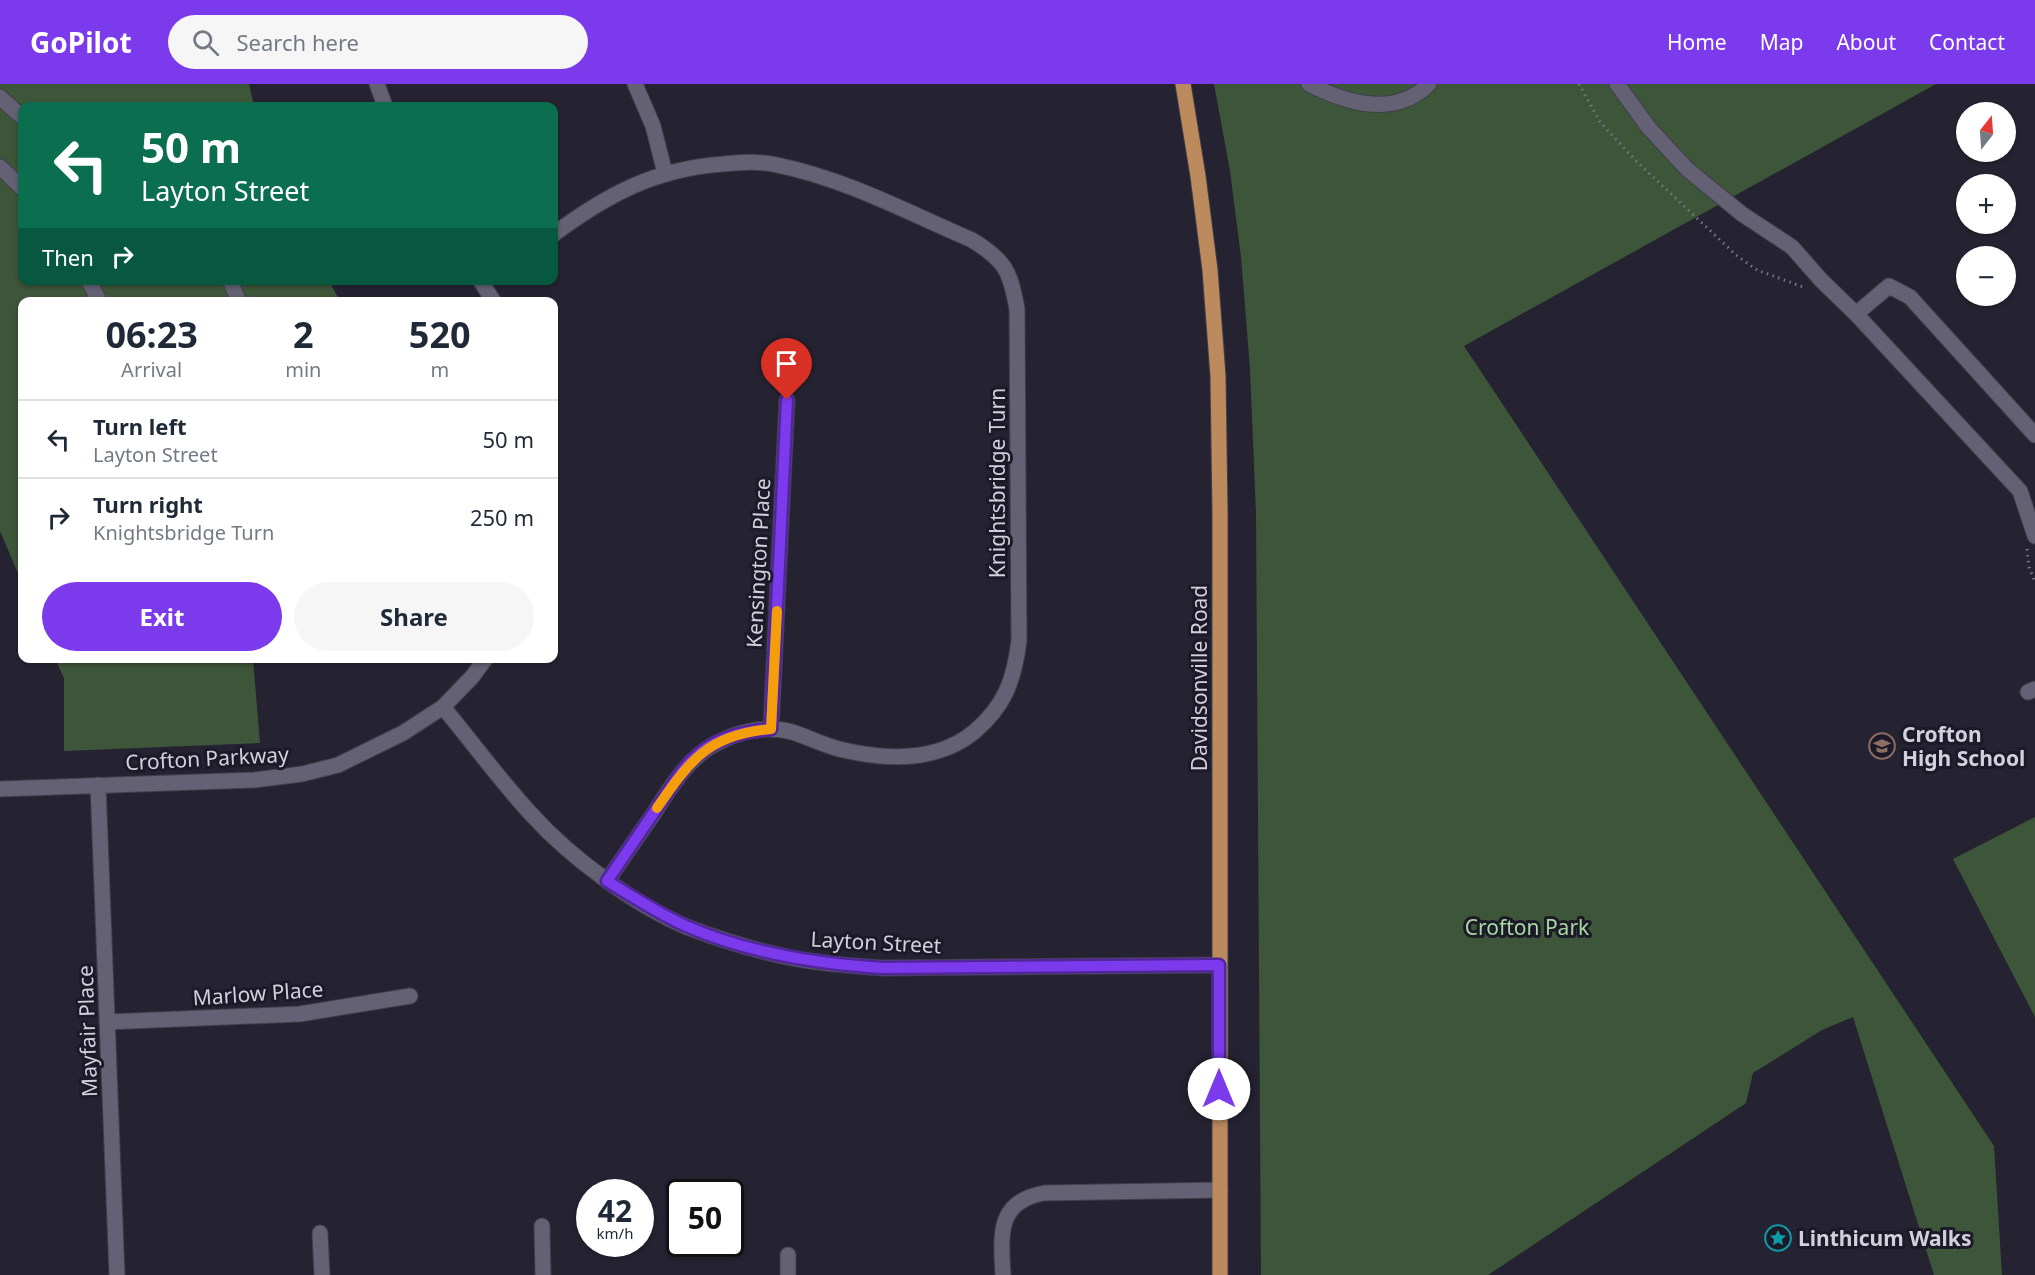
<!DOCTYPE html>
<meta charset="utf-8">
<style>
:root{--surface:#fff;--page:#f6f6f7;--text:#1f2937;--muted:#747a83;--line:#e0e1e3;--accent:#7c3aed}
body{margin:0;font-family:"Noto Sans",sans-serif;background:var(--page);color:var(--text);height:100vh;display:flex;flex-direction:column;font-size:22px;white-space:nowrap}
*{box-sizing:border-box;margin:0}
p{font-size:20px;color:var(--muted)}
.icon{flex:none;width:33px;height:33px;fill:none;stroke:currentColor;stroke-width:2;stroke-linecap:round;stroke-linejoin:round}
.map{position:relative;flex:1;overflow:hidden}
.drawer{position:absolute;left:18px;top:213px;width:540px;height:366px;display:flex;flex-direction:column;background:var(--surface);border-radius:12px;box-shadow:0 2px 4px #0004}
.drawer>*{flex:none}
.banner{position:absolute;left:18px;top:18px;width:540px;height:183px;border-radius:12px;box-shadow:0 2px 4px #0004;background:#0b6e4f;color:#fff;overflow:hidden}
.needle{width:39px;rotate:17deg}
.buttons{position:absolute;left:1956px;top:18px;display:grid;gap:12px}
.buttons a{display:grid;place-items:center;width:60px;height:60px;border-radius:50%;background:var(--surface);box-shadow:0 2px 4px #0004;font-size:30px}
.speed{position:absolute;left:576px;top:1095px;display:flex;gap:12px;font-size:30px;font-weight:700;text-align:center}
.speed>*{display:grid;place-content:center;width:78px;height:78px;border-radius:50%;background:var(--surface);box-shadow:0 2px 4px #0004;line-height:1}
.speed small{font-size:15px;font-weight:400}
.speed .limit{border:3px solid #111;border-radius:9px;background:#fff;color:#111}
.pin{position:absolute;display:grid;place-items:center;width:51px;height:51px;color:#fff;margin:-62px -26px;border-radius:50% 50% 50% 0;rotate:-45deg;box-shadow:0 0 6px #0007}
.pin .icon{rotate:45deg}
.me{position:absolute;width:66px;margin:-33px;rotate:0deg;stroke-linejoin:round;filter:drop-shadow(0 0 4px #0008)}
.turn{display:flex;align-items:center;gap:21px;height:126px;padding:0 24px;font-size:27px}
.turn .icon{width:78px;height:78px;stroke-width:2.5}
.turn b{display:block;font-size:42px;line-height:51px}
.then{display:flex;align-items:center;height:57px;padding:0 24px;background:#0003;gap:12px;font-size:22px}
.eta{display:flex;justify-content:space-evenly;align-items:center;height:102px;text-align:center}
.eta b{font-size:36px;font-weight:700;line-height:42px}
.primary-button{display:flex;gap:12px;margin-top:auto;padding:12px 24px}
.primary-button a{flex:1;height:69px;border-radius:36px;background:var(--accent);color:#fff;font-size:24px;font-weight:700;line-height:69px;text-align:center}
.primary-button a+a{background:var(--page);color:var(--text)}
ul{padding:0;list-style:none}
li{display:flex;align-items:center;gap:18px;height:78px;padding:0 24px;border-top:2px solid var(--line)}
li div{flex:1}
li b{display:block;font-size:22px}
li em{font-style:normal}
header{display:flex;align-items:center;gap:36px;box-sizing:border-box;height:84px;padding:0 30px;background:var(--accent);color:#fff}
header strong{font-size:28px}
nav{display:flex;gap:33px;margin-inline-start:auto;font-size:21px}
.search{width:420px;height:54px;background:var(--page);display:flex;align-items:center;gap:15px;box-sizing:border-box;padding:0 21px;border-radius:33px;color:var(--muted);font-size:22px}
.map>svg:first-child{display:block}
.green{fill:#3d5539}
.lines{fill:none;stroke-linecap:round;stroke-linejoin:round}
.minor-casing{stroke:#413f4c;stroke-width:17}
.major-casing{stroke:#413f4c;stroke-width:17}
.path{stroke:#797784;stroke-width:3;stroke-dasharray:1.5 4.5;stroke-linecap:butt}
.minor{stroke:#636173;stroke-width:15}
.major{stroke:#bc8a5c;stroke-width:15}
.route-casing{stroke:#51269a;stroke-width:15}
.route{stroke:#7c3aed;stroke-width:10}
.slow{stroke:#f59e0b;stroke-width:10}
.labels{text-anchor:middle;dominant-baseline:central;stroke-width:6;stroke-linejoin:round;paint-order:stroke}
.street-label{font-size:21px;fill:#d1d0db;stroke:#1c1a28}
.poi-label{font-size:21px;font-weight:bold;fill:#d1d0db;stroke:#1c1a28;text-anchor:start}
.park-label{font-size:21px;fill:#a7d89f;stroke:#1c1a28}
</style>
<header>
<strong>GoPilot</strong>
<div class="search"><svg class="icon" aria-label="search" viewBox="0 0 24 24"><circle cx="10" cy="10" r="6"/><path d="M15 15l6 6"/></svg>Search here</div>
<nav><a>Home</a><a>Map</a><a>About</a><a>Contact</a></nav>
</header>
<div class="map">
<svg width="2035" height="1191" viewBox="0 0 2035 1191">
<rect width="100%" height="100%" fill="#252332"/>
<!-- green -->
<path class="green" d="M 0,0 L 249,0 L 254,22 L 22,22 L 22,196 L 329,197 L 340,217 L 22,218 L 22,499 L 0,447 Z
M 1214,0 L 1936,0 L 1464,262 L 1994,1062 L 2002,1191 L 1934,1191 L 1853,933 L 1822,946 L 1753,989 L 1746,1019 L 1488,1191 L 1261,1191 L 1256,429 L 1250,285 L 1241,173 L 1230,87 Z
M 55,575 L 253,575 L 260,659 L 64,667 L 64,594 Z
M 2035,733 L 2035,933 L 1953,775 Z"/>
<g class="lines">
<!-- minor casing -->
<g class="minor-casing">
<path id="minor" d="M 377,0 L 385,22
M 635,0 L 653,42 L 665,89
M 1309,0 C 1346,19 1395,34 1429,0
M 1617,0 L 1649,44 L 1687,85 L 1742,130 L 1792,163 L 1821,196 L 1856,230 L 1889,202 L 1910,213 L 2035,351
M 0,13 L 22,33
M 0,83 L 22,104
M 554,150 C 608,110 655,85 723,80 C 741,78 760,77 777,81 C 846,95 909,129 972,156 C 1006,177 1010,187 1017,225 L 1019,557 C 1014,596 1005,622 974,648 C 936,679 884,676 839,665 C 823,661 808,653 792,648 C 767,641 739,647 717,659 C 688,673 671,703 654,729 C 638,752 623,774 607,797
M 88,196 L 100,218
M 230,196 L 239,218
M 480,196 L 494,218
M 1856,230 L 2020,407 L 2035,452
M 2028,608 L 2035,605
M 443,623 C 473,659 501,698 533,732 C 571,774 635,821 687,843 C 721,856 757,867 792,874 C 822,880 852,882 883,884 L 1219,881
M 771,645 L 787,316
M 98,701 L 117,1191
M 0,705 L 254,696 L 302,690 L 338,681 L 403,649 L 443,623 L 472,593 L 486,574
M 107,938 L 300,930 L 410,912
M 542,1142 L 543,1191
M 320,1149 L 322,1191
M 788,1171 L 788,1191
M 1003,1191 C 1001,1151 996,1118 1044,1109 L 1220,1106"/>
</g>
<!-- major casing -->
<g class="major-casing">
<path id="major" d="M 1183,0 L 1198,92 L 1210,186 L 1218,292 L 1220,429 L 1220,1191"/>
</g>
<!-- path -->
<path class="path" d="M 1579,0 L 1600,38 L 1635,76 L 1736,171 L 1757,186 L 1806,204
M 2027,465 L 2029,483 L 2035,498"/>
<!-- minor -->
<use href="#minor" class="minor"/>
<!-- major -->
<use href="#major" class="major"/>
</g>
<g class="lines">
<!-- route casing -->
<g class="route-casing">
<path id="route" d="M 787,316 L 771,645 C 745,647 719,653 699,670 C 682,684 671,704 659,721 C 642,746 624,772 607,797 C 633,813 659,830 686,842 C 748,869 816,880 883,884 L 1219,881 L 1219,1005"/>
</g>
<!-- route -->
<use href="#route" class="route"/>
<!-- slow -->
<path class="slow" d="M 657,724 C 690,676 709,650 771,645 L 777,527"/>
</g>
<!-- icons -->
<defs>
<g id="school-ring" transform="scale(1.35)"><circle r="9.5" fill="#1c1a28" stroke="#8d6e63" stroke-width="1.5"/><path d="M0-5L7-2L0 1L-7-2ZM-4 1L0 2.5L4 1V4Q0 6-4 4Z" fill="#8d6e63"/></g>
<g id="sight-ring" transform="scale(1.35)"><circle r="9.5" fill="#1c1a28" stroke="#0f9aa8" stroke-width="1.5"/><path d="M0-6L1.8-2.2L6-1.7L2.9 1.2L3.7 5.4L0 3.3L-3.7 5.4L-2.9 1.2L-6-1.7L-1.8-2.2Z" fill="#0f9aa8"/></g>
</defs>
<g fill-rule="evenodd">
<use href="#school-ring" x="1882" y="662"/>
<use href="#sight-ring" x="1778" y="1154"/>
</g>
<g class="labels">
<!-- street labels -->
<g class="street-label">
<text transform="translate(997 399) rotate(-90)">Knightsbridge Turn</text>
<text transform="translate(758 479) rotate(-87)">Kensington Place</text>
<text transform="translate(1199 594) rotate(-90)">Davidsonville Road</text>
<text transform="translate(207 674) rotate(-3)">Crofton Parkway</text>
<text transform="translate(876 858) rotate(3)">Layton Street</text>
<text transform="translate(258 909) rotate(-4)">Marlow Place</text>
<text transform="translate(87 947) rotate(-92)">Mayfair Place</text>
</g>
<!-- poi labels -->
<g class="poi-label">
<text x="1902" y="650">Crofton<tspan x="1902" dy="24">High School</tspan></text>
<text x="1798" y="1154">Linthicum Walks</text>
</g>
<!-- park labels -->
<g class="park-label">
<text x="1527" y="843">Crofton Park</text>
</g>
</g>
</svg>
<div class="buttons">
<a><svg class="needle" viewBox="-14 -14 28 28"><path d="M0-13l5 13h-10z" fill="#e53935"/><path d="M0 13l5-13h-10z" fill="#747a83"/></svg></a>
<a>+</a>
<a>−</a>
</div>
<div class="speed"><div>42<small>km/h</small></div><div class="limit">50</div></div>
<div class="pin" style="left:787px;top:316px;background:#d93025"><svg class="icon" aria-label="arrive" viewBox="0 0 24 24"><path d="M6 21V4h12l-3 4 3 4H6"/></svg></div>
<svg class="me" style="left:1219px;top:1005px" viewBox="-20 -20 40 40"><circle r="19" fill="#fff"/><path d="M0-13L10 11 0 6-10 11z" fill="#7c3aed"/></svg>
<div class="banner">
<div class="turn"><svg class="icon" aria-label="left" viewBox="0 0 24 24"><path d="M17 20v-9H6M10 6l-5 5 5 5"/></svg><div><b>50 m</b>Layton Street</div></div>
<div class="then">Then<svg class="icon" aria-label="right" viewBox="0 0 24 24"><path d="M7 20v-9h11M14 6l5 5-5 5"/></svg></div>
</div>
<section class="drawer">
<div class="eta">
<div><b>06:23</b><p>Arrival</p></div>
<div><b>2</b><p>min</p></div>
<div><b>520</b><p>m</p></div>
</div>
<ul>
<li><svg class="icon" aria-label="left" viewBox="0 0 24 24"><path d="M17 20v-9H6M10 6l-5 5 5 5"/></svg><div><b>Turn left</b><p>Layton Street</p></div><em>50 m</em></li>
<li><svg class="icon" aria-label="right" viewBox="0 0 24 24"><path d="M7 20v-9h11M14 6l5 5-5 5"/></svg><div><b>Turn right</b><p>Knightsbridge Turn</p></div><em>250 m</em></li>
</ul>
<div class="primary-button"><a>Exit</a><a>Share</a></div>
</section>
</div>
